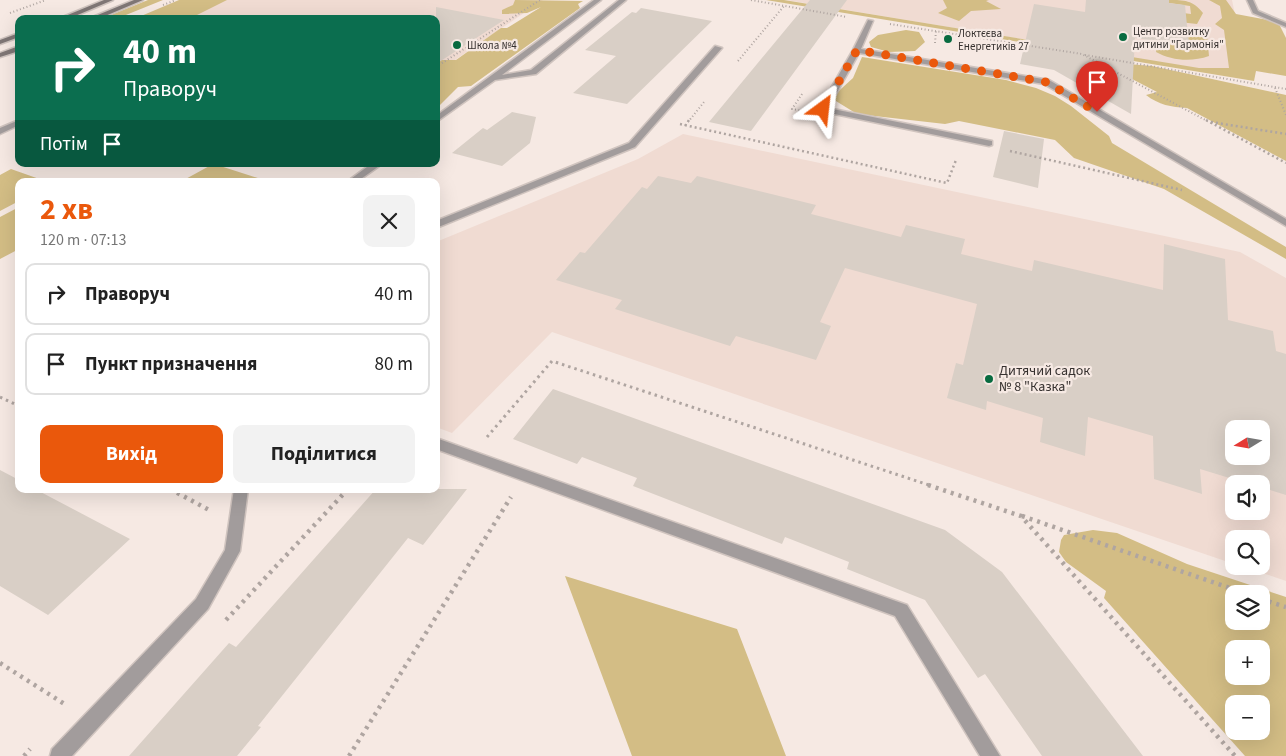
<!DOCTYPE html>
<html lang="uk">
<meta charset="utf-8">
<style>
:root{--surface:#fff;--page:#f2f2f2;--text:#222;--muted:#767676;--line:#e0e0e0;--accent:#ea580c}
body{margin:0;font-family:"Source Sans 3",sans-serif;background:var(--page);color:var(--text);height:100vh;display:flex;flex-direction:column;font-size:19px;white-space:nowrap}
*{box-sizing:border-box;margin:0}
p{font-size:16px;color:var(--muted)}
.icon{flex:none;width:28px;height:28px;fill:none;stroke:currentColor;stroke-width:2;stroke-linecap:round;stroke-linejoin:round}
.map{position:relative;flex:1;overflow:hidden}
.side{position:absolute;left:15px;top:178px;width:425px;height:315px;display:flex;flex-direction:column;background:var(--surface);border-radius:10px;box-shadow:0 5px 20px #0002}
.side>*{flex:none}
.banner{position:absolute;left:15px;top:15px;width:425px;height:152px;border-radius:10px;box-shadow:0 5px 20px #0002;background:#0b6e4f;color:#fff;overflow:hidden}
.needle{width:32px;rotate:259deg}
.fabs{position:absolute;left:1225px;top:420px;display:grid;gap:10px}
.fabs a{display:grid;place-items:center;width:45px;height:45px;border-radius:10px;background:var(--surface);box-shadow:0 5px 20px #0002;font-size:25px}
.pin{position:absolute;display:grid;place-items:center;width:42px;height:42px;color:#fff;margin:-51px -21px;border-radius:50% 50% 50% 0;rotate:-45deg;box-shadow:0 0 5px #0007}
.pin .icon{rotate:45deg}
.me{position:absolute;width:55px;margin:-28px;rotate:30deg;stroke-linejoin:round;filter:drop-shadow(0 0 4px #0008)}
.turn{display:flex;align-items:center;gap:18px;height:105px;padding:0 25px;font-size:22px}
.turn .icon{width:65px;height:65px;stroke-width:2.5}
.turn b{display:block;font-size:35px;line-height:42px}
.then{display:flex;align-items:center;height:48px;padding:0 25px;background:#0003;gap:10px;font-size:19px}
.round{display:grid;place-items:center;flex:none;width:52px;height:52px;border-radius:10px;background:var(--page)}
.summary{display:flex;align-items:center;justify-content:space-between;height:85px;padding:0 25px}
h1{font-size:30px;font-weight:700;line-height:38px;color:var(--accent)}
.primary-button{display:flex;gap:10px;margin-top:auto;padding:10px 25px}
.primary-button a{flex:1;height:58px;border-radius:10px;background:var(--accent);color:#fff;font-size:20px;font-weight:700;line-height:58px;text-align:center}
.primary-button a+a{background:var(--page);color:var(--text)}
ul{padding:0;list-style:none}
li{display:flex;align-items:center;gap:15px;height:62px;margin:0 10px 8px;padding:0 15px;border:2px solid var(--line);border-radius:10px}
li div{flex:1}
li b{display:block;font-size:19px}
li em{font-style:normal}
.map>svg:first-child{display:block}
.built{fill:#f0dbd2;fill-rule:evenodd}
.green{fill:#d3bd85;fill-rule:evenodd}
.building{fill:#d9cfc6;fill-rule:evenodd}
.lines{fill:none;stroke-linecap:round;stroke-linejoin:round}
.lane-casing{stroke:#d0c4bf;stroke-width:3}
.street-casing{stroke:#d0c4bf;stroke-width:3}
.secondary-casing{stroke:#d0c4bf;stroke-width:3}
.path-far3{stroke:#afa5a1;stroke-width:2;stroke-dasharray:1 2.5;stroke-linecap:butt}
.path-far2{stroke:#afa5a1;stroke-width:2.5;stroke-dasharray:2 3;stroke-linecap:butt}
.path-far1{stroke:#afa5a1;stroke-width:3;stroke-dasharray:2.5 4;stroke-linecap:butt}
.path{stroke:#afa5a1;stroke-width:4.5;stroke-dasharray:3 5;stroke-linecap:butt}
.lane{fill:#a29c9c;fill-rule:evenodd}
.street{fill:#a29c9c;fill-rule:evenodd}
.secondary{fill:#7f7675;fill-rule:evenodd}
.route{stroke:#ea580c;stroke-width:9;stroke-dasharray:0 16.2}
.poi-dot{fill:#086b40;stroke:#f6e9e3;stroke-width:2}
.labels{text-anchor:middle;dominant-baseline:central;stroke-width:4.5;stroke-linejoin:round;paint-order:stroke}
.far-poi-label{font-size:11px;fill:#36312f;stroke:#f6e9e3;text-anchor:start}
.poi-label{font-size:14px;fill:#36312f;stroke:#f6e9e3;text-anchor:start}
</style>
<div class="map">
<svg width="1286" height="756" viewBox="0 0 1286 756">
<rect width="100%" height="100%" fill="#f6e9e3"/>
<!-- built -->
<path class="built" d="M 193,0 L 543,0 L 436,73 L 436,19 L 147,19 Z
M 786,0 L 1232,0 L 1247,73 L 1237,75 Z
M 683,134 L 1240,252 L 1286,278 L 1286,581 L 1242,566 L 1261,566 L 1261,539 L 1234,539 L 1234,564 L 552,332 L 452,433 L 436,427 L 436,242 L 638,159 ZM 1234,429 L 1261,429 L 1261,456 L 1234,456 ZM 1234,484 L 1261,484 L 1261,511 L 1234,511 Z"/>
<!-- green -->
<path class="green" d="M 148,0 L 163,0 L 116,19 L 101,19 Z
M 179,0 L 227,0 L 195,16 L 196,19 L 134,19 Z
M 515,0 L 583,1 L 578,4 L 580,8 L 471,86 L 458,87 L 436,109 L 436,60 L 456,60 L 501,28 L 507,28 L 541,7 L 527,13 L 502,14 L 502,10 L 513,5 Z
M 766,0 L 784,0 L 1199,68 L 1229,68 L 1224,30 L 1215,24 L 1222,18 L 1220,6 L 1209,0 L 1226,0 L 1236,14 L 1278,22 L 1286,38 L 1286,76 L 1256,71 L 1254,81 Z
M 943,0 L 989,0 L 986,1 L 1001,9 L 971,11 L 959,21 L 938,13 L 947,8 Z
M 1169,0 C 1184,0 1193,0 1203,13 L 1197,24 L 1161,20 L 1167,11 L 1191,14 L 1190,6 L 1169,3 Z
M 1184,27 L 1207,35 L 1209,56 C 1192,62 1172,61 1156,52 L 1158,42 L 1189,45 L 1188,35 L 1185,34 Z
M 906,30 L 919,32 L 925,42 L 915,51 L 889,52 L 871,47 L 869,42 L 878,35 Z
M 862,57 L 1006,80 L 1036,88 L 1055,96 L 1071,106 L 1109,136 L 1112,143 L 1286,247 L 1286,259 L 1164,189 L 1074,158 L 1055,140 L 959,121 L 945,124 L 857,114 L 831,98 L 853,78 Z
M 1090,57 L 1128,64 L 1152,66 L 1286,95 L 1286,161 L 1187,108 C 1171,107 1159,105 1146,95 L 1157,92 Z
M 213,164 L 214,164 L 267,181 L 182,181 Z
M 11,169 L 45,181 L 19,181 L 19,201 L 0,211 L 0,175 Z
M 19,207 L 19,249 L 0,259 L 0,217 Z
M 1093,530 L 1117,533 L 1187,564 L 1286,597 L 1286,756 L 1245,756 L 1104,598 L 1106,591 L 1066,562 L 1059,552 L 1061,540 L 1064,535 ZM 1234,594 L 1261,594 L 1261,621 L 1234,621 ZM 1234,649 L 1261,649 L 1261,676 L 1234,676 ZM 1234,704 L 1261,704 L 1261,731 L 1234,731 Z
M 565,576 L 737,629 L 786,756 L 632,756 Z"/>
<!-- building -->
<path class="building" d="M 810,0 L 847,0 L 751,131 L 709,122 Z
M 1086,0 L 1169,0 L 1169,3 L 1185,5 L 1189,46 L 1135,38 L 1131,114 L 1054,70 L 1020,64 L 1034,4 L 1085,12 Z
M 436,7 L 504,20 L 436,64 Z
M 641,8 L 712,21 L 627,104 L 573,93 L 616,56 L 585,50 L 632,12 L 636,13 Z
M 512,112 L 536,117 L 530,143 L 502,166 L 452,153 L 483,128 L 487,130 Z
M 1004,131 L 1044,139 L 1038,188 L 993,177 Z
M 658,176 L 691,183 L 697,176 L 816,205 L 811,214 L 901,237 L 906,225 L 965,239 L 961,254 L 1032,271 L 1034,260 L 1163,290 L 1164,244 L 1225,259 L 1228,320 L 1273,331 L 1276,351 L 1286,354 L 1286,495 L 1261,487 L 1261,484 L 1249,484 L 1200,469 L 1202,494 L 1154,479 L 1153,436 L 1088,417 L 1085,456 L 1040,442 L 1043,418 L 987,401 L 986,410 L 947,398 L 956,363 L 963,365 L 977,304 L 845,268 L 820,322 L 831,326 L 816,360 L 736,336 L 730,346 L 615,309 L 622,300 L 556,280 L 580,252 L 585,253 L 642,187 L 647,189 ZM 1234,429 L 1261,429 L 1261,456 L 1234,456 Z
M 553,389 L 945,530 L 1002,572 L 1143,756 L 1042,756 L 985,674 L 978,678 L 925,600 L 847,569 L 849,562 L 785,537 L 782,544 L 633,486 L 637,478 L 582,457 L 577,464 L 513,439 Z
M 0,470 L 19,480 L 19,489 L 35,489 L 130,539 L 48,615 L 0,586 Z
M 376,489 L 467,489 L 423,545 L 408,538 L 258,726 L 261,727 L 237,756 L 129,756 L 229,643 L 236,647 Z"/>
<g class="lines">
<!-- lane casing -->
<g class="lane-casing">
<path id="lane" d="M 1247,0 L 1253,0 L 1258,11 L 1286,23 L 1286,27 L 1253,13 Z
M 868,20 L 873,21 L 861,49 L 1049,80 L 1286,219 L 1286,226 L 1044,84 L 859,53 L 828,108 L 992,141 L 992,145 L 989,146 L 820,111 L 819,109 L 853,50 Z
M 715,46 L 722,48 L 635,147 L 436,228 L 436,221 L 629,143 Z
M 19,120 L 19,125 L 0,134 L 0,128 Z
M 436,438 L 907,605 L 1000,756 L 980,756 L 895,616 L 436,449 Z
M 234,489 L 248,489 L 240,551 L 208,609 L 72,756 L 50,756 L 52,749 L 196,599 L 225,550 Z"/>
</g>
<!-- street casing -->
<g class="street-casing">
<path id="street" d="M 594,0 L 601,0 L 502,75 L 531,70 L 619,0 L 626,0 L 536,74 L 495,80 L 436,122 L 436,116 Z
M 371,164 L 382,164 L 358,181 L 348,181 Z"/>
</g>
<!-- secondary casing -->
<g class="secondary-casing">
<path id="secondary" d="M 104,0 L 113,0 L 68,19 L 58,19 Z
M 134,0 L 143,0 L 98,19 L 88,19 Z
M 19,33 L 19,37 L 0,44 L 0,40 Z
M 19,46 L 19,51 L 0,57 L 0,53 Z"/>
</g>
<!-- path-far3 -->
<path class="path-far3" d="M 751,0 L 847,17
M 163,5 L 176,0
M 10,13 L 46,0
M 890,24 L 1082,54 L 1209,122
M 935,43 L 936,31
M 1085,55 L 1286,89
M 738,61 L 784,6
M 436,67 L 540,0
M 1275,88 L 1286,115
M 802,94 L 792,109 L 803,111
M 688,122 L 704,102"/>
<!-- path-far2 -->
<path class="path-far2" d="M 1206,120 L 1286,163
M 1211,122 L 1286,134
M 680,124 L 947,183 L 956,160
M 685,126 L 689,120
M 1010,151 L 1182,190"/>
<!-- path-far1 -->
<path class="path-far1" d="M 0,397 L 19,406
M 487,437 L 552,361 L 932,486"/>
<!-- path -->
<path class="path" d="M 928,485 L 1021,516 L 1235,756
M 170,489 L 211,511
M 1022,516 L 1247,594
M 1261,599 L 1286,607
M 226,620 L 348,489
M 0,663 L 66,705
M 24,756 L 30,749
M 349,756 L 511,497"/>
<!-- lane -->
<use href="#lane" class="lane"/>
<!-- street -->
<use href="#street" class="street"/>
<!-- secondary -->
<use href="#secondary" class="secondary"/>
</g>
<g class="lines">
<!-- route -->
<path class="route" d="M 823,109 L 857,50 L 1046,82 L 1097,112"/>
</g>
<!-- markers -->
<g class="poi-dot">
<circle cx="1123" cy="37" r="5"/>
<circle cx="948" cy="39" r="5"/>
<circle cx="457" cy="45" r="5"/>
<circle cx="989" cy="379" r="5"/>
</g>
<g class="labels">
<!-- far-poi labels -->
<g class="far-poi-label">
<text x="1133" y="31">Центр розвитку<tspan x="1133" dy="13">дитини "Гармонія"</tspan></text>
<text x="958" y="33">Локтєєва<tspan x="958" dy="13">Енергетиків 27</tspan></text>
<text x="467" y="45">Школа №4</text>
</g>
<!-- poi labels -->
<g class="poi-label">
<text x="999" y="371">Дитячий садок<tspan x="999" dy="16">№ 8 "Казка"</tspan></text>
</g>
</g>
</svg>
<div class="fabs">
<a><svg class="needle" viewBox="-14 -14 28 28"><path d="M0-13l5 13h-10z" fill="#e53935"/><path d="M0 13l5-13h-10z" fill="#767676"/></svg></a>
<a><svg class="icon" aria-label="sound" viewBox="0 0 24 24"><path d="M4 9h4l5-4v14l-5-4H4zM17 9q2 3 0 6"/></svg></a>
<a><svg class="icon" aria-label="search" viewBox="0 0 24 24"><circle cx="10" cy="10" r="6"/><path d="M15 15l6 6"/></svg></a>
<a><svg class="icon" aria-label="layers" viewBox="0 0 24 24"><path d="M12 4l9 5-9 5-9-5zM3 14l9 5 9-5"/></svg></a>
<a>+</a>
<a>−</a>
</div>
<div class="pin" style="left:1097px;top:112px;background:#d93025"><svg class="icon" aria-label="arrive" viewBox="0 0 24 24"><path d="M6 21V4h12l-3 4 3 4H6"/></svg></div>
<svg class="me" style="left:823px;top:109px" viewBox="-20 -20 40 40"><path d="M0-17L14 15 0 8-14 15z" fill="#ea580c" stroke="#fff" stroke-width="4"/></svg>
<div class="banner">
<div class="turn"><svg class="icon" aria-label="right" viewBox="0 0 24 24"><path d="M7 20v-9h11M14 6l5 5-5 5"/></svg><div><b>40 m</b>Праворуч</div></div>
<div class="then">Потім<svg class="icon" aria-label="arrive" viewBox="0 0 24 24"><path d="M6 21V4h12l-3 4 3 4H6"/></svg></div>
</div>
<section class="side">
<div class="summary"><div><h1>2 хв</h1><p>120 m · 07:13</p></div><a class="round"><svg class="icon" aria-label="close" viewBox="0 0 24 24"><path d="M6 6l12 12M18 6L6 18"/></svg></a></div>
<ul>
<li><svg class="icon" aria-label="right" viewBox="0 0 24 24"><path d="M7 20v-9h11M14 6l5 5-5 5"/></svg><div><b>Праворуч</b></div><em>40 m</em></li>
<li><svg class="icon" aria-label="arrive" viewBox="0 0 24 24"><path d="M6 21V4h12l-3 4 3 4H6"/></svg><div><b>Пункт призначення</b></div><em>80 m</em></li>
</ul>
<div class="primary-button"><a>Вихід</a><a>Поділитися</a></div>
</section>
</div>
